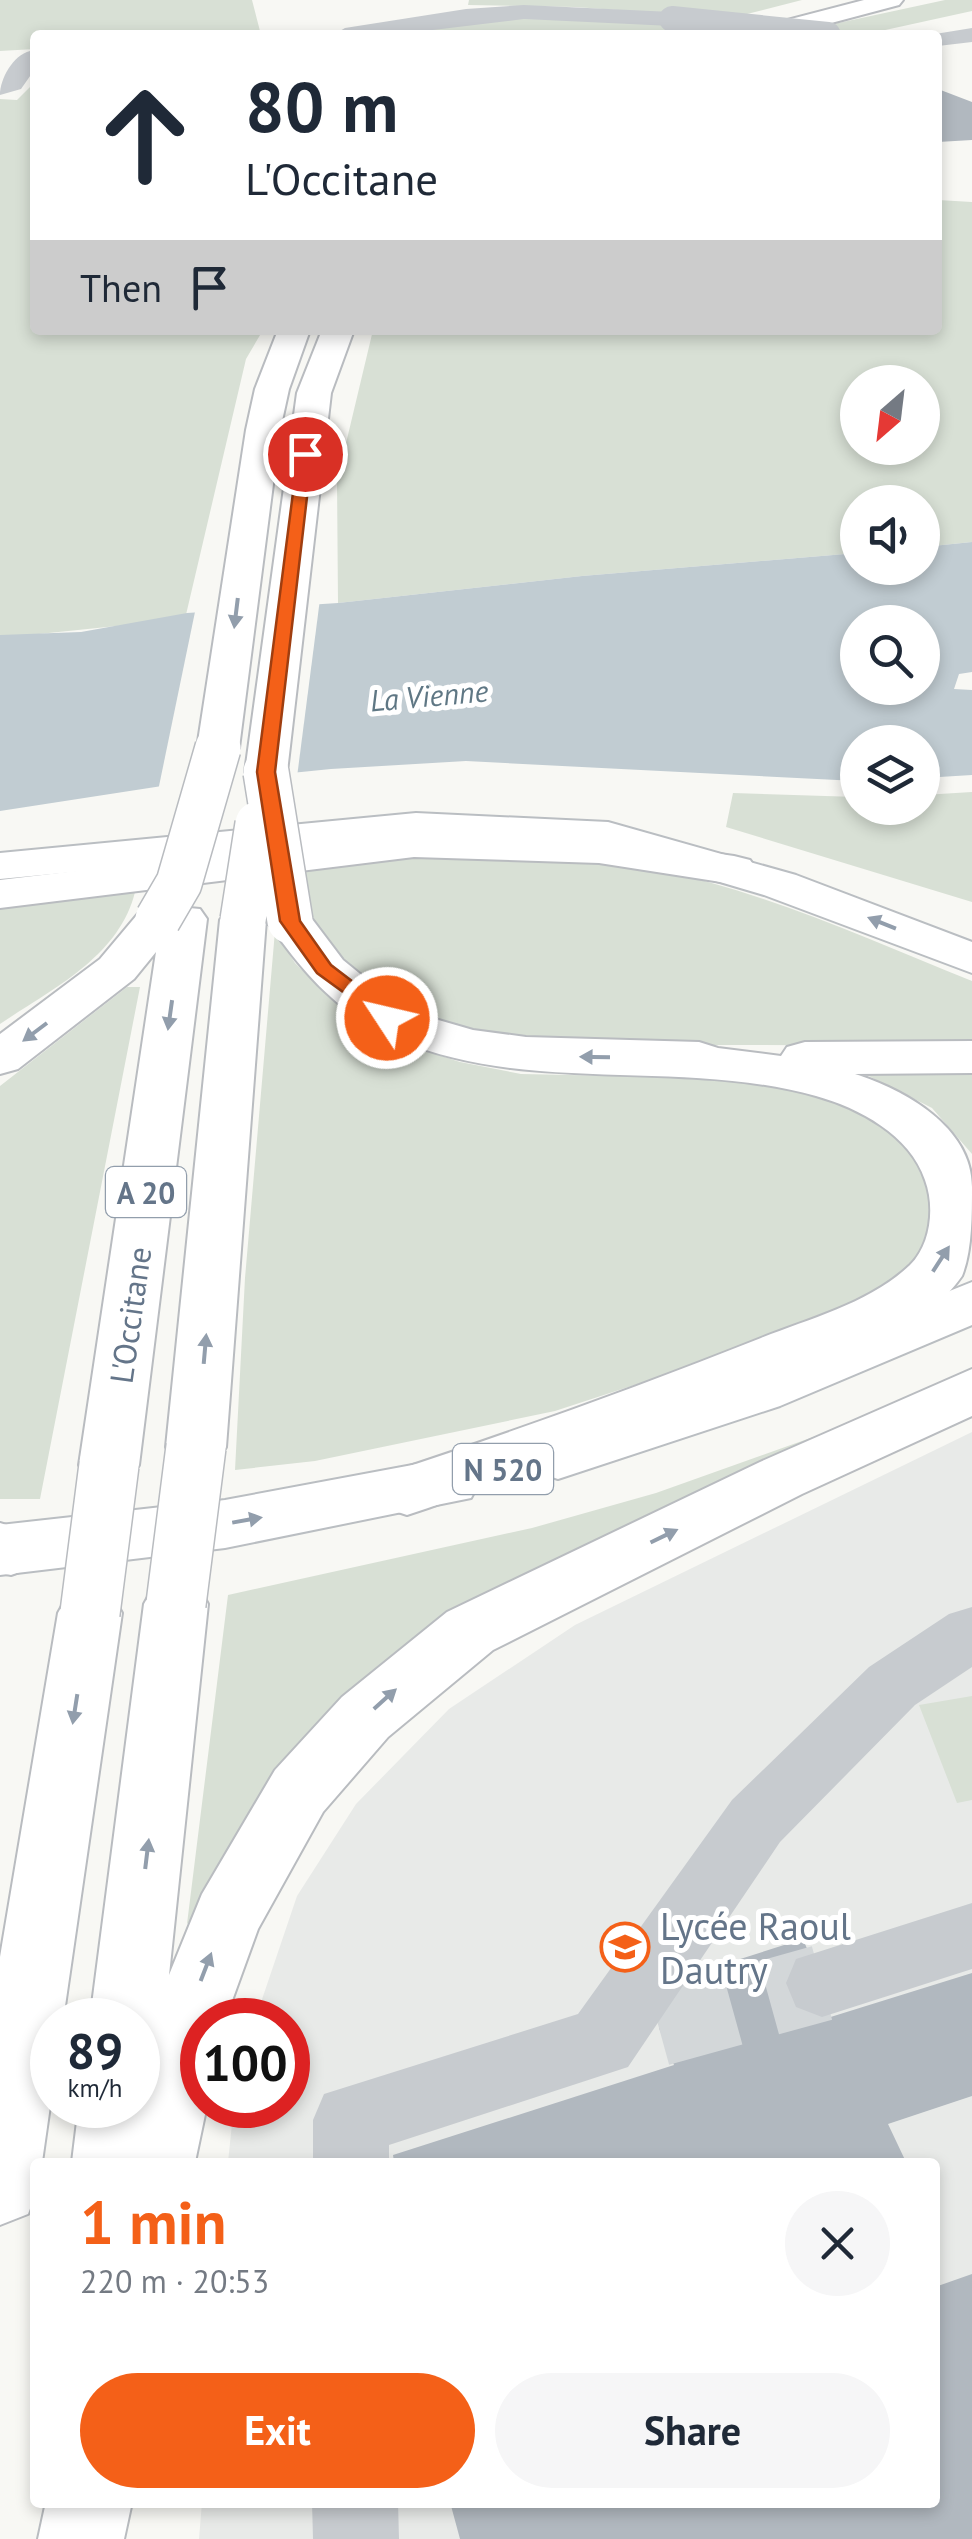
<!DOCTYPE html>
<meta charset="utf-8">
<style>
:root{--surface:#fff;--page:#f6f6f7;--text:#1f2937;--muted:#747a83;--accent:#f46018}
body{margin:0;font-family:"PT Sans",sans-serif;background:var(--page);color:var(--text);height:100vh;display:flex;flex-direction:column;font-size:38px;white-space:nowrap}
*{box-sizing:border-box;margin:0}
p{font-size:32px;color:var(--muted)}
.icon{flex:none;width:55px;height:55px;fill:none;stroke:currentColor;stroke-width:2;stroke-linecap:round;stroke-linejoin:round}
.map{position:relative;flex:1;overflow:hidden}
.details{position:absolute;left:30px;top:2158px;width:910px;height:350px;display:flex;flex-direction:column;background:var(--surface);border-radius:10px;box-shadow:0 5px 15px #0003}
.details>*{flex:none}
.top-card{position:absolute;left:30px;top:30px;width:912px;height:305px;border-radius:10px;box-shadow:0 5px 15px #0003;background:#fff;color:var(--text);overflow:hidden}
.needle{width:65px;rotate:208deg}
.tools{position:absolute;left:840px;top:365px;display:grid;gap:20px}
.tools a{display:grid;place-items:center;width:100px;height:100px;border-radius:50%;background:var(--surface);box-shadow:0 5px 15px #0003;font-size:50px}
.speed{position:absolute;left:30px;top:1998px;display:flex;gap:20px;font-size:50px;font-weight:700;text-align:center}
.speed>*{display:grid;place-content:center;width:130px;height:130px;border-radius:50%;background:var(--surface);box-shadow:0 5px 15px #0003;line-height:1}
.speed small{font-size:25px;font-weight:400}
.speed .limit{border:15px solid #d22;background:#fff;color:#111}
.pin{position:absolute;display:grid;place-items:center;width:85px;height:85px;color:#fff;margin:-42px;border:5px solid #fff;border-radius:50%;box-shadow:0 2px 10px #0007}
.me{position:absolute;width:110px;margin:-55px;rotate:305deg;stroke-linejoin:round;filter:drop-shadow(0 0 8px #0008)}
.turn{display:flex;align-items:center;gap:35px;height:210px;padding:0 50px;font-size:45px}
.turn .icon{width:130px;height:130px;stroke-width:2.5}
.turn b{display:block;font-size:70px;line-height:85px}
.then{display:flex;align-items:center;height:95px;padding:0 50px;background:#0003;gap:20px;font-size:38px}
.round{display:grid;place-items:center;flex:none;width:105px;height:105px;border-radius:52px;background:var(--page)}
.summary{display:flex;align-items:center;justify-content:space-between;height:170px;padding:0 50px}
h1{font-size:60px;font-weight:800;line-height:75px;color:var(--accent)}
.action{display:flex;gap:20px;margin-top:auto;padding:20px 50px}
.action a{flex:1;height:115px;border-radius:60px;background:var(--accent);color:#fff;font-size:40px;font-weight:800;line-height:115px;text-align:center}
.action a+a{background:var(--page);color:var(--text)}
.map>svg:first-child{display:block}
.built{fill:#e8eae8}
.green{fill:#d8e0d5;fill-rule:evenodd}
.water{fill:#c1ccd2;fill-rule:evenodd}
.pier{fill:#f8f8f4}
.building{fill:#b1b8bf}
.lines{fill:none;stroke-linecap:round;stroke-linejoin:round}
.minor-tunnel{stroke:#d3d7d9;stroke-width:76;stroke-dasharray:76 38;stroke-linecap:butt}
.major-casing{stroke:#babec2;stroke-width:4}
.highway-casing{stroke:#b9bcc0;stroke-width:4}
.minor{fill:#c7cbcf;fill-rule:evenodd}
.major{fill:#fff;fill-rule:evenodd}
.highway{fill:#fff;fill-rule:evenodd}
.highway-bridge-far1-casing{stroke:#b9bcc0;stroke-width:48;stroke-linecap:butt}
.highway-bridge-casing{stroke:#b9bcc0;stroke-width:62;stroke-linecap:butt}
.minor-bridge{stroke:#c7cbcf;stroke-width:26}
.highway-bridge-far1{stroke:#fff;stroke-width:45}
.highway-bridge{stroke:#fff;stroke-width:59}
.oneway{fill:#929eac}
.route{fill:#f46018;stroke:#9f3e10;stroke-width:2.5}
.labels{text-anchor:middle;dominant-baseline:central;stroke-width:10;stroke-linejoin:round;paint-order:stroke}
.far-water-label{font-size:30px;font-style:italic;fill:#5f7784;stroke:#fff}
.shield{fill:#fff;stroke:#929eac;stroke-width:2.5}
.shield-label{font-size:30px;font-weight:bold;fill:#647589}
.street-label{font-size:32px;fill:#647589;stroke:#fff}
.near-poi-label{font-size:38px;fill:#647589;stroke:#fff;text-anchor:start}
</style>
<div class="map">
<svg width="972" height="2539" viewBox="0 0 972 2539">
<rect width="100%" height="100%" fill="#f8f8f4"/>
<!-- built -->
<path class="built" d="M 972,1432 L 972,2539 L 199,2539 L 202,2502 L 935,2502 L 935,2162 L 228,2162 L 234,2105 L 288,2105 L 288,2020 L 255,2020 L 297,1896 L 356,1804 L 449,1709 L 575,1625 Z"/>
<!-- green -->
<path class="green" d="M 0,0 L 252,0 L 261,35 L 35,35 L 35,49 L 0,51 Z
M 469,0 L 802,0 L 731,18 L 575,7 L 468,5 Z
M 945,0 L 972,0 L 972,11 L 867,34 L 815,28 Z
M 534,16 L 704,25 L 678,35 L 373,35 Z
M 35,82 L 35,330 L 263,330 L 246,359 L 185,619 L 0,638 L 0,99 L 17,100 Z
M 938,200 L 972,202 L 972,542 L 923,547 L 922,502 L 858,502 L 857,553 L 582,576 L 338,603 L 337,481 L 373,330 L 938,330 ZM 858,382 L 922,382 L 922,448 L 858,448 Z
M 972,792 L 972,902 L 726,827 L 733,793 L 857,797 L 858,808 L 922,808 L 923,795 Z
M 462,854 C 525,854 591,856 653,869 C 764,891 868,939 972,981 L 972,1047 C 893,1046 814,1045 735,1045 C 607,1045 395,1061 318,934 C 307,915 306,888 306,867 Z
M 135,892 C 119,957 52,989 0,1024 L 0,906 Z
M 275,931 L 295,963 L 325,993 L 361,1020 L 407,1045 L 460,1062 L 521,1074 L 764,1079 L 869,1110 L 925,1157 L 940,1205 L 920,1265 L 859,1303 L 732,1353 L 555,1411 L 315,1461 L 235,1470 L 245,1278 Z
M 127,987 L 140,987 L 40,1499 L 0,1499 L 0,1086 Z
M 972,1066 L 972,1154 L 932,1108 L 859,1071 Z
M 900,1406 L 523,1584 L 187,1924 L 228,1595 L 532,1528 L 656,1493 Z
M 972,1696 L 972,1800 L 957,1803 L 919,1705 Z"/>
<!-- water -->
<path class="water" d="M 972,542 L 972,672 L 959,674 L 954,689 L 972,690 L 972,775 L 923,778 L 922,742 L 858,742 L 857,781 L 466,761 L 331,769 L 162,786 L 0,811 L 0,635 L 81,632 L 187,613 L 338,603 L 582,576 L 857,553 L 858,568 L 922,568 L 923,547 ZM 858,622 L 922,622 L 922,688 L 858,688 Z"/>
<!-- pier -->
<path class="pier" d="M 320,599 L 297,777 L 158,791 L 196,607 Z"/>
<!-- building -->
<path class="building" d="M 938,89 L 972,102 L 972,140 L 938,142 Z
M 803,1939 L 808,1951 L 793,1958 L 783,1984 L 795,2010 L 821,2020 L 972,1973 L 972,2096 L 888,2124 L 906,2162 L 394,2162 L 393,2155 L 674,2065 L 659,2028 L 696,1973 Z
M 972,2274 L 972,2539 L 460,2539 L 450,2502 L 935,2502 L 935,2287 Z"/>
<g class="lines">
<!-- minor-tunnel -->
<path class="minor-tunnel" d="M 659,2028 L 822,1983"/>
<!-- major casing -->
<g class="major-casing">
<path id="major" d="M 416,813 L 608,822 L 796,875 L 972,942 L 972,973 L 764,895 L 605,848 L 416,839 L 0,879 L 0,853 Z
M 972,1282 L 972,1325 L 780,1406 L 558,1479 L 537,1472 L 528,1456 L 537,1440 L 738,1376 Z
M 450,1458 L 471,1464 L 480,1481 L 471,1498 L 225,1548 L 0,1575 L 0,1525 L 225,1500 Z"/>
</g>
<!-- highway casing -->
<g class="highway-casing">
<path id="highway" d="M 864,0 L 903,0 L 899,5 L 786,35 L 746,35 L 749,30 Z
M 278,330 L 310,330 L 289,389 L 280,430 L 239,748 L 233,757 L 218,761 L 203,757 L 197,748 L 246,430 L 255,389 Z
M 322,330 L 354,330 L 331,393 L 287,772 L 281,781 L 266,785 L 251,781 L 245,772 L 297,393 Z
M 414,831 L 599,837 L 734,856 L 750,860 L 757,870 L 750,880 L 734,884 L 599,863 L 414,857 L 0,908 L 0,880 Z
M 158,905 L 200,909 L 207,919 L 139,1465 L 130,1481 L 109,1488 L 88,1481 L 79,1465 L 156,952 L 134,979 L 18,1069 L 0,1074 L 0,1034 L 100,959 L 142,909 Z
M 243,906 L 259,910 L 266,920 L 226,1447 L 217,1463 L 196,1470 L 175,1463 L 166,1447 L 220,920 L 227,910 Z
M 290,907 L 306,911 L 343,960 L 386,995 L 435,1019 L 473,1030 L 526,1037 L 699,1042 L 718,1048 L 781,1056 L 787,1047 L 805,1042 L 972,1041 L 972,1073 L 855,1074 C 905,1090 972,1127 972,1187 C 972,1216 972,1251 962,1276 C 926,1329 848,1348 792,1371 C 672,1421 551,1465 428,1508 L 407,1515 L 386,1508 L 377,1491 L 386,1474 C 512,1432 638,1387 761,1338 C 811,1318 870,1303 910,1265 C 931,1244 935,1207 925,1180 C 910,1135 859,1108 816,1096 C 680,1058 530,1095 399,1040 C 339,1015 303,973 267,921 L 274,911 Z
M 972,1369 L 972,1416 L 802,1494 L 493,1650 L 388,1737 L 323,1812 L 258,1929 L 225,2020 L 202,2020 L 202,2105 L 207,2105 L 195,2162 L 72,2162 L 79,2105 L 138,2105 L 138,2076 L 144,2048 L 138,2051 L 138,2020 L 90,2020 L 144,1604 L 154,1586 L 176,1578 L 198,1586 L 208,1604 L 169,1975 L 202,1894 L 275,1770 L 342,1697 L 447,1612 L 760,1462 Z
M 0,1523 L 33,1533 L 42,1550 L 33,1567 L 11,1575 L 0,1573 Z
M 90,1587 L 112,1595 L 122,1613 L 63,2020 L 52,2020 L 52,2092 L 42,2162 L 35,2162 L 35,2195 L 28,2214 L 0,2225 L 0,1957 L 58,1613 L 68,1595 Z
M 46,2502 L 132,2502 L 124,2539 L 38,2539 Z"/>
</g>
<!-- minor -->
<path class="minor" d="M 524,5 L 672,12 L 684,19 L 672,26 L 524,19 L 391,35 L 333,35 L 345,28 L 466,9 Z
M 972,28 L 972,42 L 938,46 L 938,35 L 929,35 Z
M 30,51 L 35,52 L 35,69 L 21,89 L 0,95 C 0,79 13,55 30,51 Z
M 972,1607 L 972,1667 L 915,1705 L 780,1842 L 628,2067 L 389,2145 L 389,2162 L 313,2162 L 313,2120 L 324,2094 L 578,2014 L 732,1800 L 869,1667 L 949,1614 Z
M 972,1903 L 972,1969 L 822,2017 L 796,2007 L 786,1983 L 796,1959 Z
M 312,2502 L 398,2502 L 399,2539 L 313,2539 Z"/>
<!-- major -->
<use href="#major" class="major"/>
<!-- highway -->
<use href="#highway" class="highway"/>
<!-- highway-bridge-far1 casing -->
<g class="highway-bridge-far1-casing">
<path id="highway-bridge-far1" d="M 266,772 L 290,921
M 158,919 L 179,883 L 218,748
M 243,920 L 258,824"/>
</g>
<!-- highway-bridge casing -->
<g class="highway-bridge-casing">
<path id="highway-bridge" d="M 176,1604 L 196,1447
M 90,1613 L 109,1465"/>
</g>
<!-- minor-bridge -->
<path class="minor-bridge" d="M 672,19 L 828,35"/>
<!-- highway-bridge-far1 -->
<use href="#highway-bridge-far1" class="highway-bridge-far1"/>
<!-- highway-bridge -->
<use href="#highway-bridge" class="highway-bridge"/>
</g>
<!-- one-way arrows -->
<defs><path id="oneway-solid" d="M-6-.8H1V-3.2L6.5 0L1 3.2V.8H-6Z" transform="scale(2.5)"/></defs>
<g class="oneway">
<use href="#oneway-solid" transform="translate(236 613) rotate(97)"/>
<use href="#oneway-solid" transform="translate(882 923) rotate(-158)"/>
<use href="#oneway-solid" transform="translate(170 1015) rotate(98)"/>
<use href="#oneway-solid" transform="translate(35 1032) rotate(143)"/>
<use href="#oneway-solid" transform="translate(595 1057) rotate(-179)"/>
<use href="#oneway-solid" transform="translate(941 1259) rotate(-57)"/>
<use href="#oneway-solid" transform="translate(205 1349) rotate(-85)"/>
<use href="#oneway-solid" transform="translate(247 1520) rotate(-10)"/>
<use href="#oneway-solid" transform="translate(664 1536) rotate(-26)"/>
<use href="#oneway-solid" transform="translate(385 1699) rotate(-42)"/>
<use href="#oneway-solid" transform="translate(75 1709) rotate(99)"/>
<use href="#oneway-solid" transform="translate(147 1854) rotate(-83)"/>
<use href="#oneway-solid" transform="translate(206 1967) rotate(-69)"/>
</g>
<!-- route -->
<path class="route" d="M 305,450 L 312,454 L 275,772 L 300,921 L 331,965 L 394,1013 L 397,1018 L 387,1024 L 317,973 L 280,921 L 257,772 L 298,454 Z"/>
<!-- icons -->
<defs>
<g id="school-ring" transform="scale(2.5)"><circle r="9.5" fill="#fff" stroke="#f46018" stroke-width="1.5"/><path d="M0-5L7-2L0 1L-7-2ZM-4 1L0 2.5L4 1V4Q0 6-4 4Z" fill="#f46018"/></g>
</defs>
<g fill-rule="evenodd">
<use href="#school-ring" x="625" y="1947"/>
</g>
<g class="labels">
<!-- far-water labels -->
<g class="far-water-label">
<text transform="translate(429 695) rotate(-5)">La Vienne</text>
</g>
<!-- shield labels -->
<g class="shield">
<rect x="106" y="1167" width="80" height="50" rx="8"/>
<rect x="453" y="1444" width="100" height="50" rx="8"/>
</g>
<g class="shield-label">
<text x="146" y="1192">A 20</text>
<text x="503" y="1469">N 520</text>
</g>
<!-- street labels -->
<g class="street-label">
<text transform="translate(130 1315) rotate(-82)">L'Occitane</text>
</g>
<!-- near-poi labels -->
<g class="near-poi-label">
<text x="660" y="1925">Lycée Raoul<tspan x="660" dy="44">Dautry</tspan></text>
</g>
</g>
</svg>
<div class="tools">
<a><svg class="needle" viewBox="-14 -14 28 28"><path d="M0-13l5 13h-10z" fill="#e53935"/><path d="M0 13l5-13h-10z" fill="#747a83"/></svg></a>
<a><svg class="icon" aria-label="sound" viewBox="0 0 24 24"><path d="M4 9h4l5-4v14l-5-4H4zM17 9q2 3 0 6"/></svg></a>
<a><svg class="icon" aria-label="search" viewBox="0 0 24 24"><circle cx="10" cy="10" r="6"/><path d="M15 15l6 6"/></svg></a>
<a><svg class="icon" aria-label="layers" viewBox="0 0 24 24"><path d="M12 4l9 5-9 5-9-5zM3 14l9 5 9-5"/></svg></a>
</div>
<div class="speed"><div>89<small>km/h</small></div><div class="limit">100</div></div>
<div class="pin" style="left:305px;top:454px;background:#d93025"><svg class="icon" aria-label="arrive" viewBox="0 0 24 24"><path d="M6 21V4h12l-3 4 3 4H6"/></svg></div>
<svg class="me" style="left:387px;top:1018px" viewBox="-20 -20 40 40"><circle r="17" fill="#f46018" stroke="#fff" stroke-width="3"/><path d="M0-11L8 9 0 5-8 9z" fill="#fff"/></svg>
<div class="top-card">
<div class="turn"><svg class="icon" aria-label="ahead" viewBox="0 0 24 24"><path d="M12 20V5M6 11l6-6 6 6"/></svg><div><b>80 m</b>L'Occitane</div></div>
<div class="then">Then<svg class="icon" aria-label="arrive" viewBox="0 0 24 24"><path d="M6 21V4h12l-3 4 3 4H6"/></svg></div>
</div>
<section class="details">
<div class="summary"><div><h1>1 min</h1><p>220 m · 20:53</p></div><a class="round"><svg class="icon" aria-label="close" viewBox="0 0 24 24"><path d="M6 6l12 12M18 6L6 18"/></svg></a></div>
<div class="action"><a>Exit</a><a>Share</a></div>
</section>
</div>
